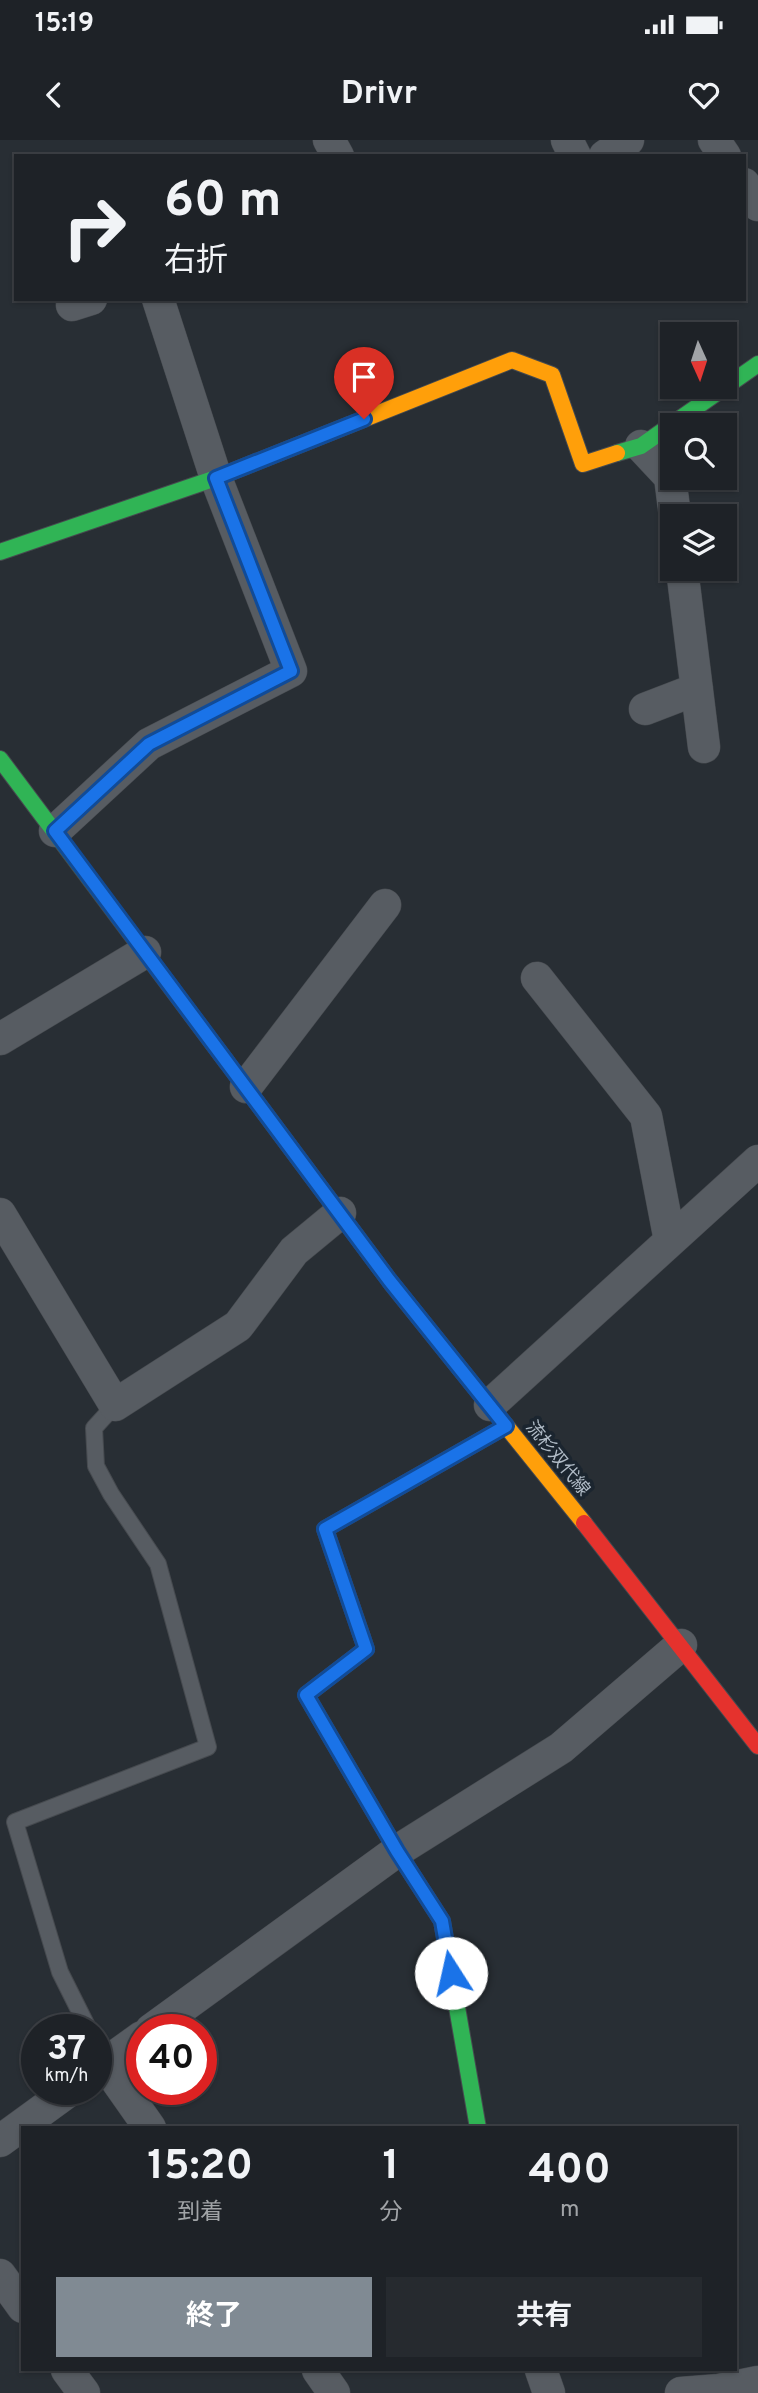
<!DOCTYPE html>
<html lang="ja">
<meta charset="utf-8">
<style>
:root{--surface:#1e2227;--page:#262a2f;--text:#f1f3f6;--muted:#a1a4a7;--line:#3c3f44;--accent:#808a93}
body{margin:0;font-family:Overpass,"Noto Sans JP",sans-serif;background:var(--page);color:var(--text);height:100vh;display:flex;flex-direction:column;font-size:26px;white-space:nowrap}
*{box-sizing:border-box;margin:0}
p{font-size:23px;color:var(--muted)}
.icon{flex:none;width:38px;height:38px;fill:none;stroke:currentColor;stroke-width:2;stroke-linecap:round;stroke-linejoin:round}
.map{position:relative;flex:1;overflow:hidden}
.drawer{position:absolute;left:21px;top:1986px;width:716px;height:245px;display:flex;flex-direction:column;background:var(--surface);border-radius:0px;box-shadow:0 2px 5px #0004,0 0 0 2px var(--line)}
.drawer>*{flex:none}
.hud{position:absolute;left:14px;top:14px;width:732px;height:147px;border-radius:0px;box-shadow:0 2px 5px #0004,0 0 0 2px var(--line);background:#1e2227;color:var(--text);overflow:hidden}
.needle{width:46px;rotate:177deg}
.controls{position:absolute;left:660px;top:182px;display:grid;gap:14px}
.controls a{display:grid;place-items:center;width:77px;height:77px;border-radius:0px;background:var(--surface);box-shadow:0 2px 5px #0004,0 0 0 2px var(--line);font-size:35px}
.speed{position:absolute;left:21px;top:1874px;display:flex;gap:14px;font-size:35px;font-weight:700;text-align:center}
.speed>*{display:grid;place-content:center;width:91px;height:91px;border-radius:50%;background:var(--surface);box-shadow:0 2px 5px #0004,0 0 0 2px var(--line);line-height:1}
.speed small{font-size:18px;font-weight:400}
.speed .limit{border:10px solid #d22;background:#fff;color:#111}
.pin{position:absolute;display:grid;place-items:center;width:60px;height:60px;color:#fff;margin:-72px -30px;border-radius:50% 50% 50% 0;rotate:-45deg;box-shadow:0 0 7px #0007}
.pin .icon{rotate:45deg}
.me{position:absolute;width:77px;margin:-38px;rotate:350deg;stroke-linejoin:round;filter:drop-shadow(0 0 5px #0008)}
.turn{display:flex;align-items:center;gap:24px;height:147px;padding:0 35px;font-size:32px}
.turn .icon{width:91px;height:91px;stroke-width:2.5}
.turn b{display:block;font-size:49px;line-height:60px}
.eta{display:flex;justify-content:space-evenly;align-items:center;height:119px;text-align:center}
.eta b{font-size:42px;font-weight:700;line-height:49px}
.primary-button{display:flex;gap:14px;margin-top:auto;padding:14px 35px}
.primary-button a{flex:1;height:80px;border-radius:0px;background:var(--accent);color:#fff;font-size:28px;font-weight:700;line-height:80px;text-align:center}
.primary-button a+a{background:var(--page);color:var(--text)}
.status{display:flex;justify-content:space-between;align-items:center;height:49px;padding:0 35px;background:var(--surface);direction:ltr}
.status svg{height:19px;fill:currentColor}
header{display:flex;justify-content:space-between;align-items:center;height:91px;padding:0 35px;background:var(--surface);font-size:32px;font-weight:700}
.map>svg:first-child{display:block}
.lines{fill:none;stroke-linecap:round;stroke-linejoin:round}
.lane-casing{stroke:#464a4f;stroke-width:18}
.street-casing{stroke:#464a4f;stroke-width:33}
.fast-casing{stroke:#464a4f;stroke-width:18}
.slow-casing{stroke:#464a4f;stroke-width:18}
.jam-casing{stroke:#464a4f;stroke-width:18}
.lane{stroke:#575c62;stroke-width:16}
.street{stroke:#575c62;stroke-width:32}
.fast{stroke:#30b455;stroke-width:16}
.slow{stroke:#ff9f0a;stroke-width:16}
.jam{stroke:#e5322d;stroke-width:16}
.route-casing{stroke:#114b97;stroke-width:18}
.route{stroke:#1a73e8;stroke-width:12}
.labels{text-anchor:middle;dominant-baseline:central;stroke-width:7;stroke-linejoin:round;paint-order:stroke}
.street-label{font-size:18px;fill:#b0bbc6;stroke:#1b252f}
</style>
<div class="status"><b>15:19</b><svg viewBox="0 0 49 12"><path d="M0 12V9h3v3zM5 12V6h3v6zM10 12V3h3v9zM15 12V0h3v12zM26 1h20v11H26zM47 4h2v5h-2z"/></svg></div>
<header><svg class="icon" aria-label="back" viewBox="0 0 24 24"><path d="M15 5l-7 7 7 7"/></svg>Drivr<svg class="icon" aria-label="heart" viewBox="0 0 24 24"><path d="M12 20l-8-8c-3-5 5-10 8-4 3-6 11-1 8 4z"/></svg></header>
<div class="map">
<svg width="758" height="2253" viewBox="0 0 758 2253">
<rect width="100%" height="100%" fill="#282e34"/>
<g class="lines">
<!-- lane casing -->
<g class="lane-casing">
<path id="lane" d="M 89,1890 L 60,1832 L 15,1682 L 208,1607 L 158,1424 L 111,1354 L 96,1326 L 94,1288 L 115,1265"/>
</g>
<!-- street casing -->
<g class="street-casing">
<path id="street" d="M 329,0 L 338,16
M 567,0 L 575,16
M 714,0 L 725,16
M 605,16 L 628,0
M 744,44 L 758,65
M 72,165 L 91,159
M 641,306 L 670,337 L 675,376
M 682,429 L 704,607
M 645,569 L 697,549
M 55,691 L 149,604 L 291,531 L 216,338 L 158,159
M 537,838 L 646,976 L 670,1101
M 0,899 L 145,812
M 246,947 L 385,765
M 0,1074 L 115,1265 L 238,1186 L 294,1111 L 340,1073
M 490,1265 L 758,1021
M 151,1890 L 397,1711 L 561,1608 L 681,1505
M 105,1924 L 150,1988
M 96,1930 L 142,1897
M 0,2001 L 70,1950
M 0,2135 L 23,2167
M 67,2230 L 84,2253
M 318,2230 L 334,2253
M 541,2230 L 549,2253
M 681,2253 L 719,2250 L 758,2242"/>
</g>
<!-- fast casing -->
<g class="fast-casing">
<path id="fast" d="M 617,313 L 641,306 L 758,224
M 0,412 L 216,338 L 349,285
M 0,619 L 226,921
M 362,1497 L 366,1509 L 306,1555 L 397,1711 L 442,1781 L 478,1988"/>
</g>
<!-- slow casing -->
<g class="slow-casing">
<path id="slow" d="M 349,285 L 512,220 L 552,235 L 583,324 L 617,313
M 392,1144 L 584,1383"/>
</g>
<!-- jam casing -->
<g class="jam-casing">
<path id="jam" d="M 226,921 L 392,1144
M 584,1383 L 758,1606
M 362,1497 L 325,1389 L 506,1286"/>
</g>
<!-- lane -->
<use href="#lane" class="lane"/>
<!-- street -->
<use href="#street" class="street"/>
<!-- fast -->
<use href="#fast" class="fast"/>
<!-- slow -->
<use href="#slow" class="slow"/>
<!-- jam -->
<use href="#jam" class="jam"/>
</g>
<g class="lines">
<!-- route casing -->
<g class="route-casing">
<path id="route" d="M 364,279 L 216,338 L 291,531 L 149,604 L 55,691 L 389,1140 L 506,1286 L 325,1389 L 366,1509 L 306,1555 L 397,1711 L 442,1781 L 451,1833"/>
</g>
<!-- route -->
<use href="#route" class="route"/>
</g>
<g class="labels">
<!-- street labels -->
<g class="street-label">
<text transform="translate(557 1319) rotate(51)">流杉双代線</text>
</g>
</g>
</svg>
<div class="controls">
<a><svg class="needle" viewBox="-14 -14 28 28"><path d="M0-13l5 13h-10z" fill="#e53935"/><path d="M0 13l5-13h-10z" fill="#a1a4a7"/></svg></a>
<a><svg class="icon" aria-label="search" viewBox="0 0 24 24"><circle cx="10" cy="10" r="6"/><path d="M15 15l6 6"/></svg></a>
<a><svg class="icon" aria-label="layers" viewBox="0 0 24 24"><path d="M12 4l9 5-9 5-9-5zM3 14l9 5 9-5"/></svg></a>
</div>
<div class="speed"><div>37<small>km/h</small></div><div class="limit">40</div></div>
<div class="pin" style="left:364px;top:279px;background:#d93025"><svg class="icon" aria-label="arrive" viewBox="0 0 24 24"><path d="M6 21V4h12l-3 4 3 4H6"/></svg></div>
<svg class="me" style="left:451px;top:1833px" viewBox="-20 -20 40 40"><circle r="19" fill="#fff"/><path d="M0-13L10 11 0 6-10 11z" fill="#1a73e8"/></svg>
<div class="hud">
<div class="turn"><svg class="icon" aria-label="right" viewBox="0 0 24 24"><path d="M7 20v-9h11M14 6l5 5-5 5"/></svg><div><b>60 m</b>右折</div></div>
</div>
<section class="drawer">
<div class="eta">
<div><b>15:20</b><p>到着</p></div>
<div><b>1</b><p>分</p></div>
<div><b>400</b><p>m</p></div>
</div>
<div class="primary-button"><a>終了</a><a>共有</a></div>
</section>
</div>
